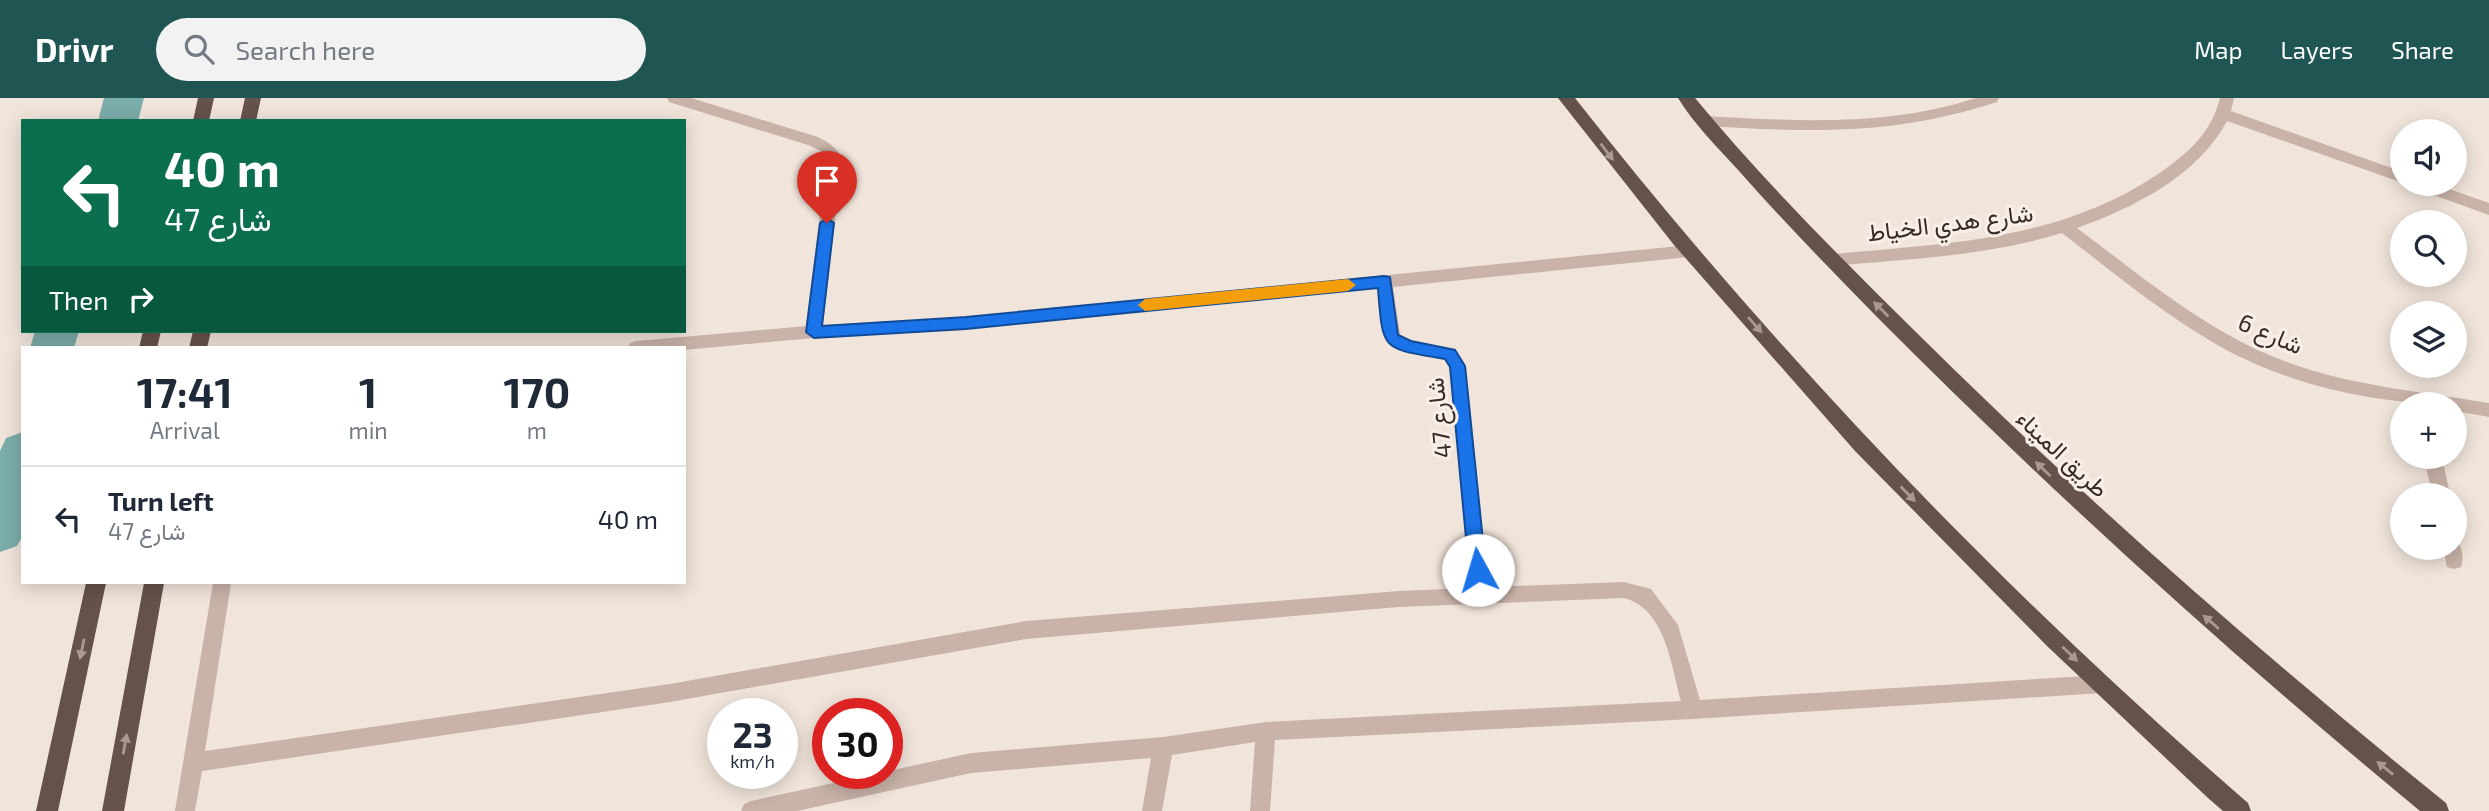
<!DOCTYPE html>
<meta charset="utf-8">
<style>
:root{--surface:#fff;--page:#f2f2f3;--text:#1f2937;--muted:#747a83;--line:#e0e1e3;--accent:#1f5653}
body{margin:0;font-family:"Exo 2",Vazirmatn,sans-serif;background:var(--page);color:var(--text);height:100vh;display:flex;flex-direction:column;font-size:26px;white-space:nowrap}
*{box-sizing:border-box;margin:0}
p{font-size:23px;color:var(--muted)}
.icon{flex:none;width:38px;height:38px;fill:none;stroke:currentColor;stroke-width:2;stroke-linecap:round;stroke-linejoin:round}
.map{position:relative;flex:1;overflow:hidden}
.details{position:absolute;left:21px;top:248px;width:665px;height:238px;display:flex;flex-direction:column;background:var(--surface);border-radius:0px;box-shadow:0 4px 18px #0003}
.details>*{flex:none}
.hud{position:absolute;left:21px;top:21px;width:665px;height:214px;border-radius:0px;box-shadow:0 4px 18px #0003;background:#0b6e4f;color:#fff;overflow:hidden}
.fabs{position:absolute;left:2390px;top:21px;display:grid;gap:14px}
.fabs a{display:grid;place-items:center;width:77px;height:77px;border-radius:50%;background:var(--surface);box-shadow:0 4px 18px #0003;font-size:35px}
.speed{position:absolute;left:707px;top:600px;display:flex;gap:14px;font-size:35px;font-weight:700;text-align:center}
.speed>*{display:grid;place-content:center;width:91px;height:91px;border-radius:50%;background:var(--surface);box-shadow:0 4px 18px #0003;line-height:1}
.speed small{font-size:18px;font-weight:400}
.speed .limit{border:10px solid #d22;background:#fff;color:#111}
.pin{position:absolute;display:grid;place-items:center;width:60px;height:60px;color:#fff;margin:-72px -30px;border-radius:50% 50% 50% 0;rotate:-45deg;box-shadow:0 0 7px #0007}
.pin .icon{rotate:45deg}
.me{position:absolute;width:77px;margin:-38px;rotate:354deg;stroke-linejoin:round;filter:drop-shadow(0 0 5px #0008)}
.turn{display:flex;align-items:center;gap:24px;height:147px;padding:0 28px;font-size:32px}
.turn .icon{width:91px;height:91px;stroke-width:2.5}
.turn b{display:block;font-size:49px;line-height:60px}
.then{display:flex;align-items:center;height:66px;padding:0 28px;background:#0003;gap:14px;font-size:26px}
.eta{display:flex;justify-content:space-evenly;align-items:center;height:119px;text-align:center}
.eta b{font-size:42px;font-weight:700;line-height:49px}
ul{padding:0;list-style:none}
li{display:flex;align-items:center;gap:21px;height:105px;padding:0 28px;border-top:2px solid var(--line)}
li div{flex:1}
li b{display:block;font-size:26px}
li em{font-style:normal}
header{display:flex;align-items:center;gap:42px;box-sizing:border-box;height:98px;padding:0 35px;background:var(--accent);color:#fff}
header strong{font-size:33px}
nav{display:flex;gap:38px;margin-inline-start:auto;font-size:24px}
.search{width:490px;height:63px;background:var(--page);display:flex;align-items:center;gap:18px;box-sizing:border-box;padding:0 24px;border-radius:38px;color:var(--muted);font-size:26px}
.map>svg:first-child{display:block}
.lines{fill:none;stroke-linecap:round;stroke-linejoin:round}
.canal{fill:#7badaa;fill-rule:evenodd}
.minor{fill:#c9b3a8;fill-rule:evenodd}
.trunk{fill:#66524c;fill-rule:evenodd}
.oneway{fill:#a89992}
.route{fill:#1a73e8;stroke:#114b97;stroke-width:2}
.slow{fill:#f59e0b}
.labels{text-anchor:middle;dominant-baseline:central;stroke-width:6;stroke-linejoin:round;paint-order:stroke}
.street-label{font-size:24px;fill:#362b28;stroke:#f9efe8}
</style>
<header>
<strong>Drivr</strong>
<div class="search"><svg class="icon" aria-label="search" viewBox="0 0 24 24"><circle cx="10" cy="10" r="6"/><path d="M15 15l6 6"/></svg>Search here</div>
<nav><a>Map</a><a>Layers</a><a>Share</a></nav>
</header>
<div class="map">
<svg width="2489" height="713" viewBox="0 0 2489 713">
<rect width="100%" height="100%" fill="#f1e5db"/>
<g class="lines">
<!-- canal -->
<path class="canal" d="M 104,0 L 144,0 L 138,23 L 98,23 Z
M 35,233 L 79,233 L 74,250 L 30,250 Z
M 23,334 L 23,437 L 17,448 L 0,454 L 0,353 L 6,340 Z"/>
<!-- minor -->
<path class="minor" d="M 667,0 L 691,0 L 818,39 C 830,45 836,49 842,60 L 823,227 L 966,219 L 1689,147 L 1695,149 L 1697,153 L 1695,157 L 1689,159 L 1393,189 L 1400,236 L 1410,243 L 1455,251 L 1466,268 L 1488,489 L 1624,484 L 1651,491 L 1678,527 L 1700,602 L 2102,577 L 2109,580 L 2112,586 L 2109,592 L 2102,595 L 1693,621 L 1275,642 L 1270,713 L 1250,713 L 1255,644 L 1172,657 L 1162,713 L 1142,713 L 1151,660 L 971,675 L 797,713 L 741,713 L 744,706 L 751,703 L 971,655 L 1163,639 L 1266,624 L 1681,603 C 1671,568 1666,511 1624,500 L 1399,509 L 1026,541 L 670,604 L 202,673 L 195,713 L 175,713 L 213,485 L 231,485 L 205,653 L 670,586 L 1026,523 L 1399,493 L 1470,490 L 1450,270 L 1444,261 C 1381,250 1383,254 1377,190 L 966,231 L 814,240 L 684,252 L 628,250 L 630,245 L 636,243 L 806,228 L 827,61 L 823,54 L 808,47 L 669,4 Z
M 1976,0 L 1999,0 L 1997,4 C 1892,38 1812,34 1704,28 L 1697,23 L 1704,18 C 1796,23 1887,29 1976,0 Z
M 2220,0 L 2234,0 L 2231,13 L 2403,74 L 2403,85 L 2227,23 C 2198,78 2133,110 2077,130 C 2140,177 2201,229 2274,259 C 2341,287 2418,293 2489,305 L 2489,319 L 2455,313 L 2455,306 C 2371,306 2282,286 2209,242 C 2157,211 2110,172 2062,135 C 1988,158 1908,161 1832,168 L 1824,162 L 1832,156 C 1945,146 2061,142 2158,76 C 2187,56 2211,36 2220,0 Z
M 2411,86 L 2435,86 L 2489,105 L 2489,117 L 2414,90 Z
M 2424,359 L 2442,359 L 2450,397 L 2432,397 Z
M 2455,443 C 2463,447 2464,461 2461,469 L 2454,471 L 2447,469 L 2443,450 L 2455,450 Z"/>
<!-- trunk -->
<path class="trunk" d="M 198,0 L 214,0 L 209,23 L 193,23 Z
M 245,0 L 261,0 L 256,23 L 240,23 Z
M 1558,0 L 1575,0 C 1776,256 2002,492 2248,705 L 2251,713 L 2223,713 L 2208,700 L 2047,548 L 1855,353 L 1674,147 Z
M 1678,0 L 1695,0 C 1766,86 1845,164 1924,242 C 2090,406 2265,559 2446,705 L 2449,713 L 2420,713 C 2231,557 2050,393 1877,219 C 1830,171 1783,123 1739,73 C 1718,50 1694,26 1678,0 Z
M 143,233 L 161,233 L 157,250 L 139,250 Z
M 193,233 L 211,233 L 207,250 L 189,250 Z
M 86,485 L 106,485 L 58,713 L 36,713 Z
M 144,485 L 164,485 L 124,713 L 102,713 Z"/>
</g>
<!-- one-way arrows -->
<defs><path id="oneway-solid" d="M-6-.8H1V-3.2L6.5 0L1 3.2V.8H-6Z" transform="scale(1.75)"/></defs>
<g class="oneway">
<use href="#oneway-solid" transform="translate(1607 54) rotate(53)"/>
<use href="#oneway-solid" transform="translate(1881 211) rotate(-135)"/>
<use href="#oneway-solid" transform="translate(1755 227) rotate(49)"/>
<use href="#oneway-solid" transform="translate(2043 371) rotate(-136)"/>
<use href="#oneway-solid" transform="translate(1908 396) rotate(46)"/>
<use href="#oneway-solid" transform="translate(2211 524) rotate(-139)"/>
<use href="#oneway-solid" transform="translate(82 551) rotate(102)"/>
<use href="#oneway-solid" transform="translate(2070 556) rotate(44)"/>
<use href="#oneway-solid" transform="translate(125 646) rotate(-80)"/>
<use href="#oneway-solid" transform="translate(2385 670) rotate(-141)"/>
</g>
<!-- route -->
<path class="route" d="M 827,120 L 834,125 L 822,228 L 966,219 L 1384,178 L 1390,179 L 1398,237 L 1411,243 L 1455,252 L 1465,268 L 1486,472 L 1484,478 L 1478,480 L 1472,478 L 1469,472 L 1450,269 L 1445,261 C 1381,250 1383,254 1378,190 L 966,231 L 814,240 L 806,234 L 820,125 Z"/>
<!-- slow -->
<path class="slow" d="M 1348,181 L 1356,187 L 1348,193 L 1145,213 L 1138,207 L 1145,201 Z"/>
<g class="labels">
<!-- street labels -->
<g class="street-label">
<text transform="translate(1950 124) rotate(-7)">شارع هدي الخياط</text>
<text transform="translate(2271 235) rotate(23)">شارع 6</text>
<text transform="translate(1438 320) rotate(-96)">شارع 47</text>
<text transform="translate(2063 355) rotate(43)">طريق الميناء</text>
</g>
</g>
</svg>
<div class="fabs">
<a><svg class="icon" aria-label="sound" viewBox="0 0 24 24"><path d="M4 9h4l5-4v14l-5-4H4zM17 9q2 3 0 6"/></svg></a>
<a><svg class="icon" aria-label="search" viewBox="0 0 24 24"><circle cx="10" cy="10" r="6"/><path d="M15 15l6 6"/></svg></a>
<a><svg class="icon" aria-label="layers" viewBox="0 0 24 24"><path d="M12 4l9 5-9 5-9-5zM3 14l9 5 9-5"/></svg></a>
<a>+</a>
<a>−</a>
</div>
<div class="speed"><div>23<small>km/h</small></div><div class="limit">30</div></div>
<div class="pin" style="left:827px;top:125px;background:#d93025"><svg class="icon" aria-label="arrive" viewBox="0 0 24 24"><path d="M6 21V4h12l-3 4 3 4H6"/></svg></div>
<svg class="me" style="left:1478px;top:472px" viewBox="-20 -20 40 40"><circle r="19" fill="#fff"/><path d="M0-13L10 11 0 6-10 11z" fill="#1a73e8"/></svg>
<div class="hud">
<div class="turn"><svg class="icon" aria-label="left" viewBox="0 0 24 24"><path d="M17 20v-9H6M10 6l-5 5 5 5"/></svg><div><b>40 m</b>شارع 47</div></div>
<div class="then">Then<svg class="icon" aria-label="right" viewBox="0 0 24 24"><path d="M7 20v-9h11M14 6l5 5-5 5"/></svg></div>
</div>
<section class="details">
<div class="eta">
<div><b>17:41</b><p>Arrival</p></div>
<div><b>1</b><p>min</p></div>
<div><b>170</b><p>m</p></div>
</div>
<ul>
<li><svg class="icon" aria-label="left" viewBox="0 0 24 24"><path d="M17 20v-9H6M10 6l-5 5 5 5"/></svg><div><b>Turn left</b><p>شارع 47</p></div><em>40 m</em></li>
</ul>
</section>
</div>
